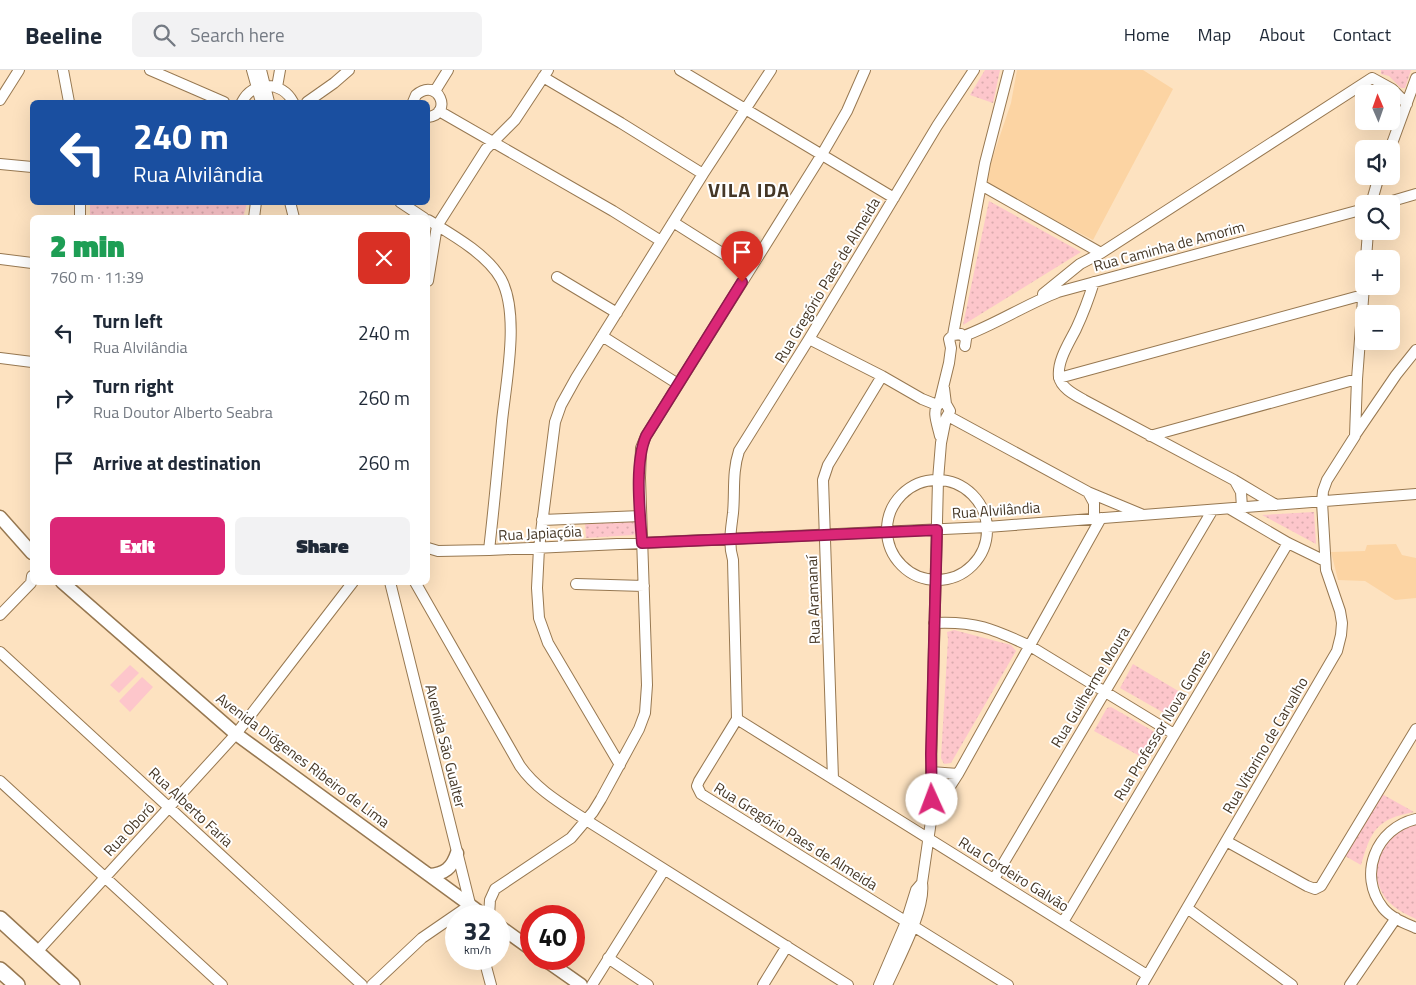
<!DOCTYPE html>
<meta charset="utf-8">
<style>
:root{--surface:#fff;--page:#f2f2f3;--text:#1f2937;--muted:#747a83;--line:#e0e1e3;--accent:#db2777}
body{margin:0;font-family:"Titillium Web",sans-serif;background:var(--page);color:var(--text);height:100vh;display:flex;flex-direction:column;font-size:19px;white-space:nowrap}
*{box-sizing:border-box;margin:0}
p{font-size:16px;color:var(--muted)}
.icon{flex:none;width:28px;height:28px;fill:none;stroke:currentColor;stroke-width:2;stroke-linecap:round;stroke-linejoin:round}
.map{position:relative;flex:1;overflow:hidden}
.panel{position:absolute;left:30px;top:145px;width:400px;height:370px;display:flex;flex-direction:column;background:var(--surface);border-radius:8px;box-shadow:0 5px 20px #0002}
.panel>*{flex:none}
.guide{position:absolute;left:30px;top:30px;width:400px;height:105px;border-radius:8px;box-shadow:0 5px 20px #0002;background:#1a4fa0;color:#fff;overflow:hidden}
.needle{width:32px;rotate:358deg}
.controls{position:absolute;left:1355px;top:15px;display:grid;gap:10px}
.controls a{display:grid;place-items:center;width:45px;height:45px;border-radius:8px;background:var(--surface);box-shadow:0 5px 20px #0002;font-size:25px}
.speed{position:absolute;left:445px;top:835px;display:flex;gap:10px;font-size:25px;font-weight:700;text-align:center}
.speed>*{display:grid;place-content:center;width:65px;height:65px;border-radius:50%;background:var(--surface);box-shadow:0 5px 20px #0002;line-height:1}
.speed small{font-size:12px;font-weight:400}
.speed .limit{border:8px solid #d22;background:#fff;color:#111}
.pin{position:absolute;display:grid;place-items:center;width:42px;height:42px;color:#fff;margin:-51px -21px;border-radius:50% 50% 50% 0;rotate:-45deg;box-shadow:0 0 5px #0007}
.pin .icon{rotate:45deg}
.me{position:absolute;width:55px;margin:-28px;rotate:358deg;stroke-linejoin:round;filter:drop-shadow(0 0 4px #0008)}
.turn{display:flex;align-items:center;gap:18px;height:105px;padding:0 20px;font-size:22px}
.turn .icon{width:65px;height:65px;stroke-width:2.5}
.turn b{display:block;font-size:35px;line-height:42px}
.round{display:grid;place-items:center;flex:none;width:52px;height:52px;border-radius:8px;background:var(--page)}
.head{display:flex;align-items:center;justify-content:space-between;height:85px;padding:0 20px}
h1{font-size:30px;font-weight:800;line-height:38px;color:#1e9e55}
.button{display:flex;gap:10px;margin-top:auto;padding:10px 20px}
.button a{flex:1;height:58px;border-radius:8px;background:var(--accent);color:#fff;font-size:20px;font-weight:800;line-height:58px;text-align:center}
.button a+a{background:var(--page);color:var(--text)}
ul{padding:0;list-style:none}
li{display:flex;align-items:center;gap:15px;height:65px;padding:0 20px}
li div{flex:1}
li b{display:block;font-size:19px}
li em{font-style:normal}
header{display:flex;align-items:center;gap:30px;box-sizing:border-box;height:70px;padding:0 25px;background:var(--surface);border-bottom:1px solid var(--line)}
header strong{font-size:24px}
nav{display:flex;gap:28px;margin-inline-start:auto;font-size:18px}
.search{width:350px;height:45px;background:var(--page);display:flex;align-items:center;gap:12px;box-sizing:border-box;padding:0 18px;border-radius:8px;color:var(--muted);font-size:19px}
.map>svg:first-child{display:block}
.built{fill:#fcd4a3}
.park{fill:url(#park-dots)}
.garden{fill:#fdc6cb}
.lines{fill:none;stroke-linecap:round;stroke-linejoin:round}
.minor-casing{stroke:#977851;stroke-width:12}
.major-casing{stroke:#977851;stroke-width:15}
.highway-casing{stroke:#977851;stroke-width:18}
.minor{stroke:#fff;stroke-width:10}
.major{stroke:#fff;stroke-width:12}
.highway{stroke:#fff;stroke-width:15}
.route-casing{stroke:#8e194d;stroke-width:12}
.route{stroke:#db2777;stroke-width:9}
.labels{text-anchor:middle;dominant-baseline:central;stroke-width:4;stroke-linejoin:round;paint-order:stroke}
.street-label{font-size:15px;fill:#453726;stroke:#fff}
.district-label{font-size:20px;font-weight:bold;letter-spacing:1px;fill:#453726;stroke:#fff}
</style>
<header>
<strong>Beeline</strong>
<div class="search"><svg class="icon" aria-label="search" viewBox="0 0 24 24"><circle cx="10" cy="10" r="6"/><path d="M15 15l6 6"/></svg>Search here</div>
<nav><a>Home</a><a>Map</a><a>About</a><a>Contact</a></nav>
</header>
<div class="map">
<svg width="1416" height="915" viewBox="0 0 1416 915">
<defs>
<pattern id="park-dots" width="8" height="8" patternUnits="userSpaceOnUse" patternTransform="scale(1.25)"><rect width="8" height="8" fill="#fdc6cb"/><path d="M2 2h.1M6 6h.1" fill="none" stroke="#daabae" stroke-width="1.8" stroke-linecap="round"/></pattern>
</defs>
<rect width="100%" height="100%" fill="#fde2c0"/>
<!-- built -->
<path class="built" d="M 1017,0 L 1143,0 L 1173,19 L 1093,170 L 984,113 L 1011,33 Z
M 1396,474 L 1402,485 L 1416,488 L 1416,528 L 1395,530 L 1365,511 L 1338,510 L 1331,482 L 1365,481 L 1367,475 Z"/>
<!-- park -->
<path class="park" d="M 985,0 L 1000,0 L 993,33 L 970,25 Z
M 1381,0 L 1411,0 L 1405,18 L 1401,18 L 1389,6 L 1381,4 Z
M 989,131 L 1081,182 L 963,255 Z
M 90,133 L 90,132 L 247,133 L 243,148 L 90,147 Z
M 1314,442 L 1316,474 L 1262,445 Z
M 632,451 C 636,453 635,459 635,464 L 633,465 L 586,468 L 585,453 Z
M 954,560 L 1011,575 L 1016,581 L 951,693 L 944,694 L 941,688 L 948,569 L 947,562 Z
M 1133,594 L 1185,625 L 1171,647 L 1120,618 Z
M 1111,637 L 1160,665 L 1160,670 L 1147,690 L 1094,661 L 1107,638 Z
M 1382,724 L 1414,742 C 1376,749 1371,761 1361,795 L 1345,786 Z
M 1408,755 L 1416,755 L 1416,849 C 1405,844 1391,837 1384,826 C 1373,808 1373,785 1388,768 C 1393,763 1402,759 1408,755 Z"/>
<!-- garden -->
<path class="garden" d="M 130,595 L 139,603 L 119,623 L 110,615 Z
M 142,607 L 153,617 L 130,642 L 119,631 Z"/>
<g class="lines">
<!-- minor casing -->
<g class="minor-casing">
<path id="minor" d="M 63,0 L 69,32
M 150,0 L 224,32
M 252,0 L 261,32
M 261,0 L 269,32
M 680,0 L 894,128
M 974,0 L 937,56 L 809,269 L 739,381 C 732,402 735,422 733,443 C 731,460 728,473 733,490 L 737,649 L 699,711 L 697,716 L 701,724 L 1008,915
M 543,7 L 621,53 L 703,104
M 1372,8 L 1392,19 L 1407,34
M 277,17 L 280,0
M 435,21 L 448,0
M 0,30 L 19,0
M 242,32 C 253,10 282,11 293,32
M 307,32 L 334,13 L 349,0
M 413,32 L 416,25 C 438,6 454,44 428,47
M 439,41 L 613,141 L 661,171
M 1390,79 L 1416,8
M 0,94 L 32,97
M 981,115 L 1101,183
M 290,132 L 294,148
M 400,132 L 424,148
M 1371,134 L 1379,106
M 1382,134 L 1416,124
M 80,148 L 80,132
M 254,148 L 256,132
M 428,150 C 451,164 487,184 501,209 C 520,244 506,312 502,351 C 498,394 494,437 489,480
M 673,152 L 749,200
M 0,189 L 32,193
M 1366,189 L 1368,161
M 557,207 L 617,243
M 428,211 L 437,156 L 486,79 L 515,50 L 548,0
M 1094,212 C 1089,228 1083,244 1076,259 C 1069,273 1057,291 1059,307 C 1061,318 1075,325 1084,330 L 1234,410 L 1276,435
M 1043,224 L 1080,194 L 1101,183 L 1372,8
M 953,265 L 985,93 L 1009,0
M 602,266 L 678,314
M 964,266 C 996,254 1025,235 1058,222 L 1364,139
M 809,269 L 882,306 L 922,329 L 937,335
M 0,288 L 32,292
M 1059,308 L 1363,225
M 948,346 L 1088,422 L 1141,444
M 1355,365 L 1396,305 L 1416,280
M 940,366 C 938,356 931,340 939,334 L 949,293 L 951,278 L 949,269 L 953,265 L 961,264 L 966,269 L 965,276
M 1150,366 L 1357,309
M887 460a50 50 0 1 1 100 0a50 50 0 1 1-100 0Z
M 1235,411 L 1241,422 L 1242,438
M 1088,422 L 1094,433 L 1094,448
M 1230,439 L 1288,473 L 1325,491
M 542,450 L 641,446
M 428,478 L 438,481 L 489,480 L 987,457 L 1416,424
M 390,512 L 473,846
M 415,512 L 520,696 C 537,720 562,734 586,750 L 848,915
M 576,514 L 644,516
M 0,545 L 31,513 L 32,506
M 934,553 C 976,551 993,559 1030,576 L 1174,664
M 0,582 L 362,915
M 737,649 L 1147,905
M 620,695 L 548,573 L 539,548 L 537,518 L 539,478 L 555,352 L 561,335 L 576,308 L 703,104 L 771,0
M 931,702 L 958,704
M 833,709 L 823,410 L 828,395 L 882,306
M 0,711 L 222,915
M 933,743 L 958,704 L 1101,448
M 1416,749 C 1376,758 1357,805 1383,838 C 1391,848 1405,853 1416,858
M 1226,771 L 1307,816 L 1315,819 L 1321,816 L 1416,659
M 994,809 L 1212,441
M 1187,838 L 1292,915
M 489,846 L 490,830 L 495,819 L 571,768 L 593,742 L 601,729 L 639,659 L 645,643 L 647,615 L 640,408 L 641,378 L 646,366 L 821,86 L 847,41 L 865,0
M 1063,852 L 1288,473
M 36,883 L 236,664 L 353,512
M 608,888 L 648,915
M 484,889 L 491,915
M 372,915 L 422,868 L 470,835
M 592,915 L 664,800
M 763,915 L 787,876
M 879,915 L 906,852 L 916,820 L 922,813
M 887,915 C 898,890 926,839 922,813 L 932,744 L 931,702 L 938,410 L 941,373 L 946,348 L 950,341 L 946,334 L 944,318
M 1142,915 L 1337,581 L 1341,565 L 1342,553 L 1340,541 L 1326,500 L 1322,432 L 1323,421 L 1327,410 L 1355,366 L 1357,309 L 1364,216
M 1350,915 L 1396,848"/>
</g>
<!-- major casing -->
<g class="major-casing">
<path id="major" d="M 0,447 L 32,483
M 62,512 L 236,664 L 485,846
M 429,805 C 445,804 452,798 457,783
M 499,856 L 531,879
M 544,889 L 581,915"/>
</g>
<!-- highway casing -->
<g class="highway-casing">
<path id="highway" d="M 0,849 L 72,915
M 0,900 L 17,915"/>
</g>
<!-- minor -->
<use href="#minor" class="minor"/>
<!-- major -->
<use href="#major" class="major"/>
<!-- highway -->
<use href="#highway" class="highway"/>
</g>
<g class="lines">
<!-- route casing -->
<g class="route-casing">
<path id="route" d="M 742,212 L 646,366 C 634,394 640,443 642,473 L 937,460 L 931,684 L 932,730"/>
</g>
<!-- route -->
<use href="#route" class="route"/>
</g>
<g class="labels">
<!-- street labels -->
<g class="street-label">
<text transform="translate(1169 176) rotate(-15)">Rua Caminha de Amorim</text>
<text transform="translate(827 210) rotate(-59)">Rua Gregório Paes de Almeida</text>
<text transform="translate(996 440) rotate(-4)">Rua Alvilândia</text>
<text transform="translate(540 463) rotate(-3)">Rua Japiaçóia</text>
<text transform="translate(813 530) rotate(-92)">Rua Aramanaí</text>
<text transform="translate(1090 617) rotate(-59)">Rua Guilherme Moura</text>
<text transform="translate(1162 655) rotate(-59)">Rua Professor Nova Gomes</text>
<text transform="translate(1265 675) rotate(-60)">Rua Vitorino de Carvalho</text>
<text transform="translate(446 676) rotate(76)">Avenida São Gualter</text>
<text transform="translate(303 690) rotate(37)">Avenida Diógenes Ribeiro de Lima</text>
<text transform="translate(191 737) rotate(43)">Rua Alberto Faria</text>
<text transform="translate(129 759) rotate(-47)">Rua Oboró</text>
<text transform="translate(796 766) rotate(32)">Rua Gregório Paes de Almeida</text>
<text transform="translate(1014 804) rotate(32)">Rua Cordeiro Galvão</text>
</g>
<!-- district labels -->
<g class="district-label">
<text x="749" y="119">VILA IDA</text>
</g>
</g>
</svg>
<div class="controls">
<a><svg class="needle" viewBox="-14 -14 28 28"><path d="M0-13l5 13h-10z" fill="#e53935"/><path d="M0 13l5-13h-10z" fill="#747a83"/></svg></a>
<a><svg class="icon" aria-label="sound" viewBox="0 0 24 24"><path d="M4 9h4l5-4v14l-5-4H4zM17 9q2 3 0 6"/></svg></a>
<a><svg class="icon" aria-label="search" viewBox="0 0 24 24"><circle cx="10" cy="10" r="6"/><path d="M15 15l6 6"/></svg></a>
<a>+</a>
<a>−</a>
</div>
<div class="speed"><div>32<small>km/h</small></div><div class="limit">40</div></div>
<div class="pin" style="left:742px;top:212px;background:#d93025"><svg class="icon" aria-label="arrive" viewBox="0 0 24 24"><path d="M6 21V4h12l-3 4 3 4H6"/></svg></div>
<svg class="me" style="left:932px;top:730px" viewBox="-20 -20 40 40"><circle r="19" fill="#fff"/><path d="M0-13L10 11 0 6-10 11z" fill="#db2777"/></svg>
<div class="guide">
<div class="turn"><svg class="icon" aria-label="left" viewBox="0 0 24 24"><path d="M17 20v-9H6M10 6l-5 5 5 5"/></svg><div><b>240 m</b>Rua Alvilândia</div></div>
</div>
<section class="panel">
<div class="head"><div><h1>2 min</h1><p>760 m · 11:39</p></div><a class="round" style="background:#d93025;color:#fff"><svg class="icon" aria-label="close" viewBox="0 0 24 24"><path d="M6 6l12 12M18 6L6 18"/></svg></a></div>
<ul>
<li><svg class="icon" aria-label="left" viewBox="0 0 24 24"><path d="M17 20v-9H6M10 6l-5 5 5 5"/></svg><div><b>Turn left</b><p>Rua Alvilândia</p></div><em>240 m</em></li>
<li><svg class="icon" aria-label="right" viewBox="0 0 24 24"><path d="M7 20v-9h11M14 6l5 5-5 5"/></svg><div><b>Turn right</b><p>Rua Doutor Alberto Seabra</p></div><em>260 m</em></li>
<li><svg class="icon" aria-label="arrive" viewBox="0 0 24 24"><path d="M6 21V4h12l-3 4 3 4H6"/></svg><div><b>Arrive at destination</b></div><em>260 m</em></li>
</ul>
<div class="button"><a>Exit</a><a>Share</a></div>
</section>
</div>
